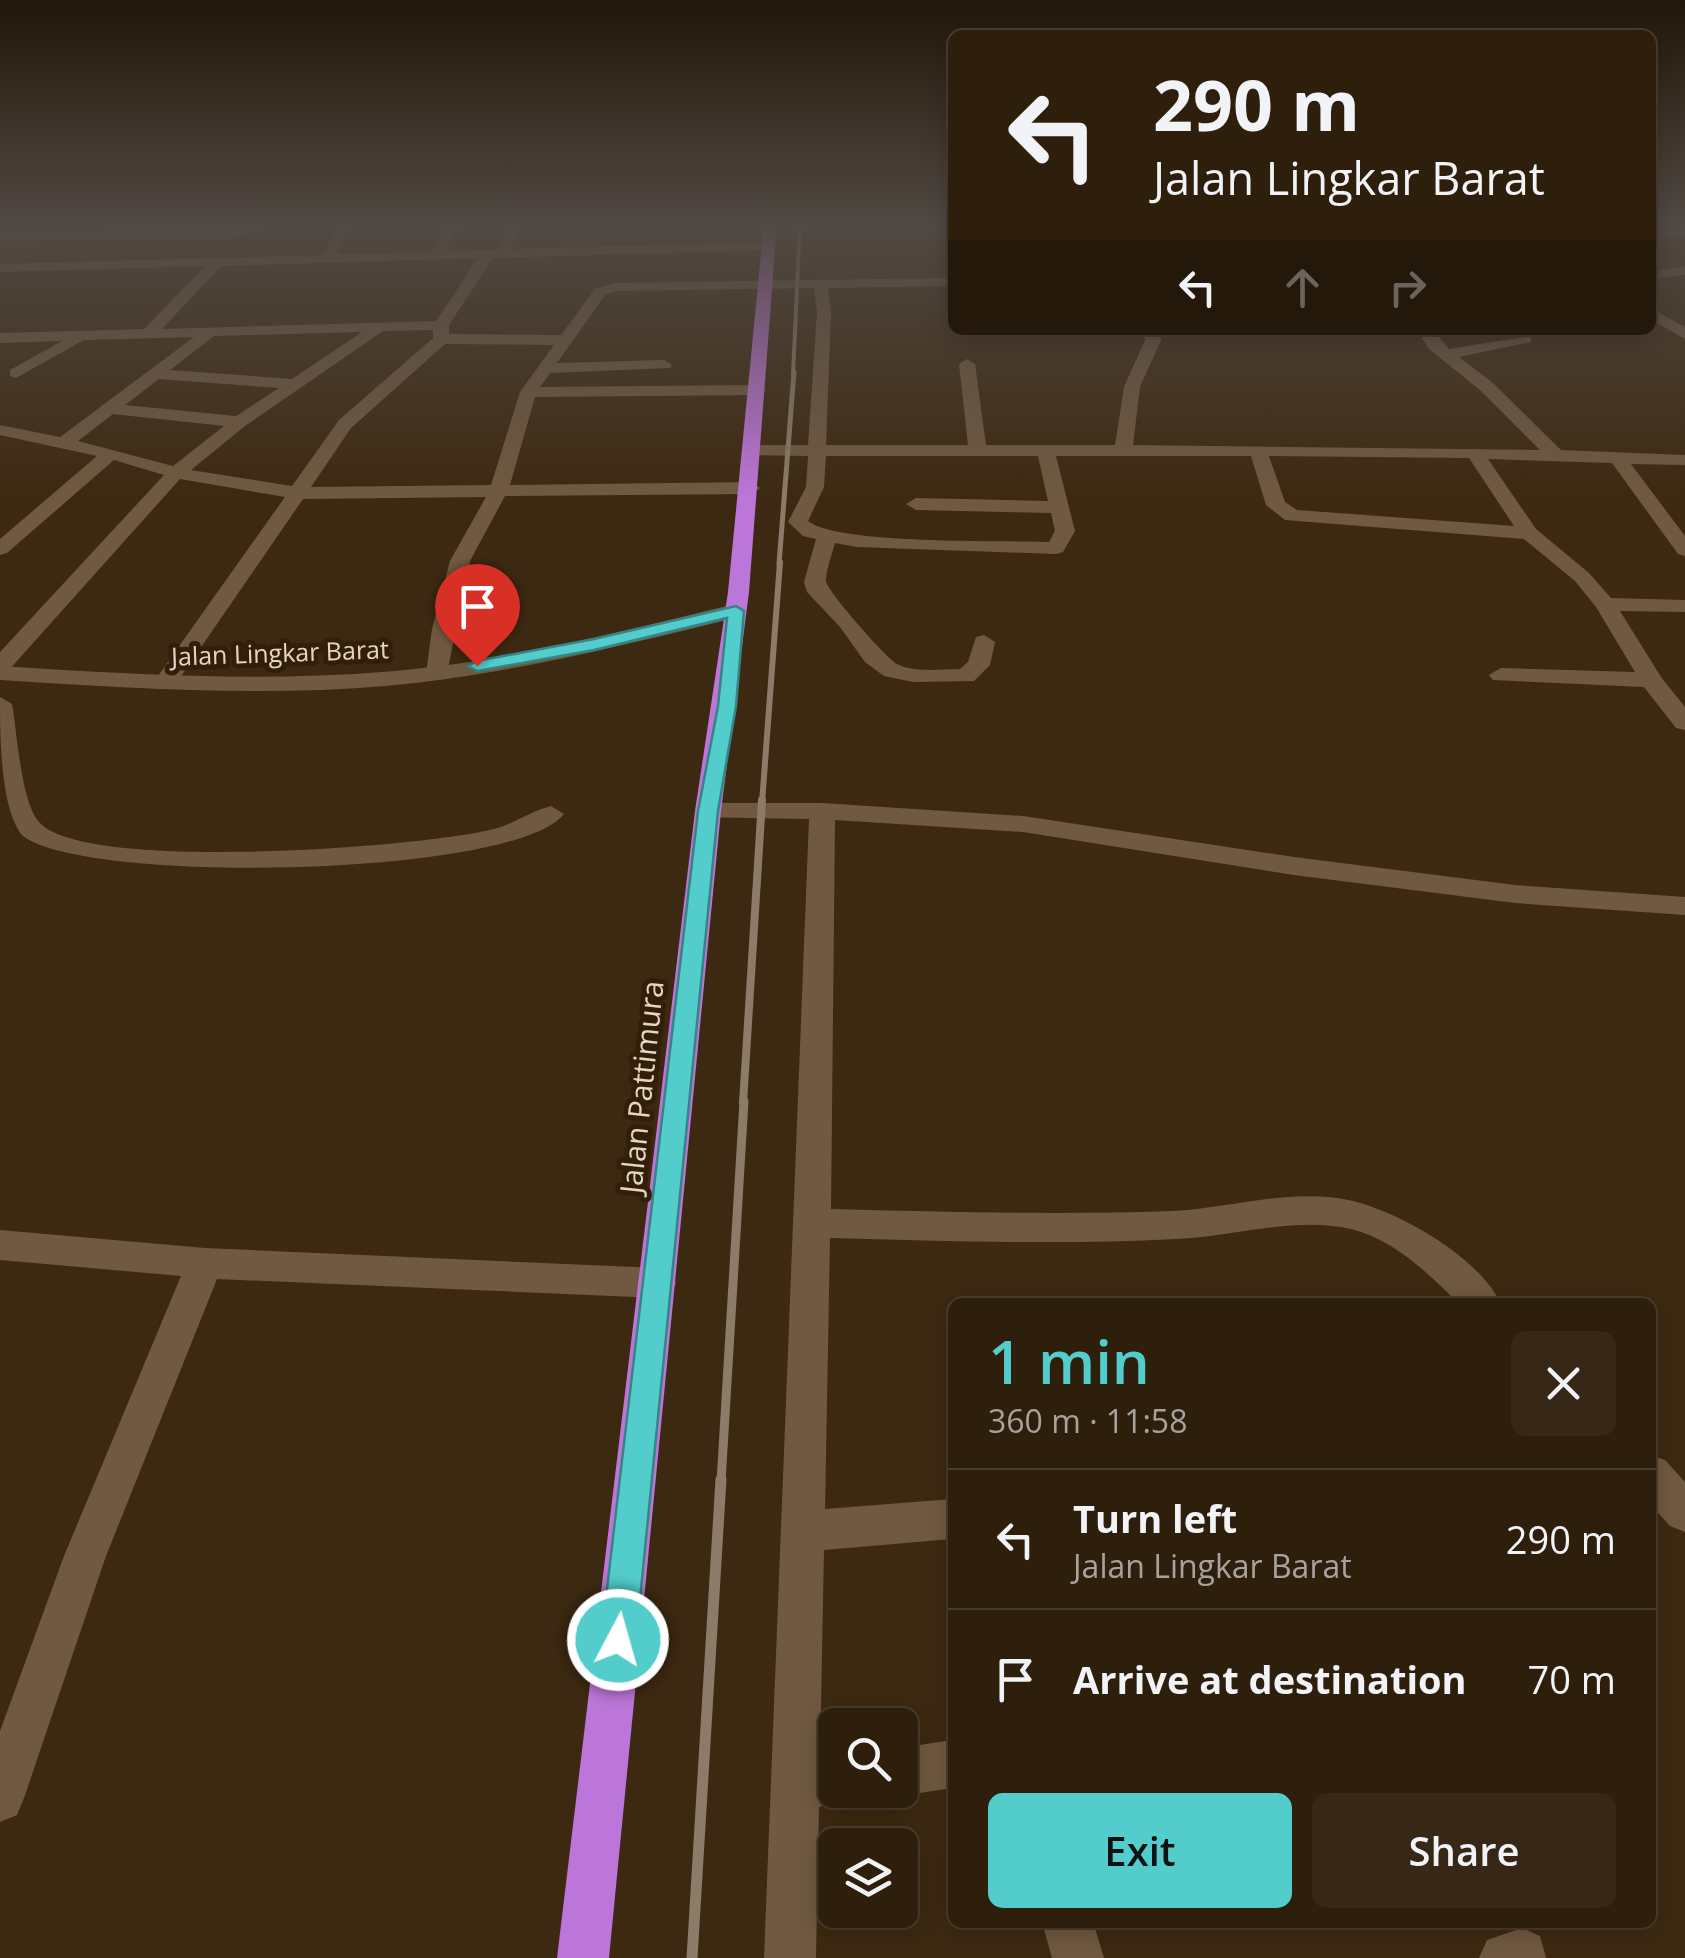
<!DOCTYPE html>
<meta charset="utf-8">
<style>
:root{--surface:#2e1f0d;--page:#362716;--text:#f1f3f6;--muted:#a7a29d;--line:#493d2e;--accent:#53cdcb}
body{margin:0;font-family:"Open Sans",sans-serif;background:var(--page);color:var(--text);height:100vh;display:flex;flex-direction:column;font-size:38px;white-space:nowrap}
*{box-sizing:border-box;margin:0}
p{font-size:32px;color:var(--muted)}
.icon{flex:none;width:55px;height:55px;fill:none;stroke:currentColor;stroke-width:2;stroke-linecap:round;stroke-linejoin:round}
.map{position:relative;flex:1;overflow:hidden}
.details{position:absolute;left:948px;top:1298px;width:708px;height:630px;display:flex;flex-direction:column;background:var(--surface);border-radius:15px;box-shadow:0 5px 25px #0003,0 0 0 2px var(--line)}
.details>*{flex:none}
.hud{position:absolute;left:948px;top:30px;width:708px;height:305px;border-radius:15px;box-shadow:0 5px 25px #0003,0 0 0 2px var(--line);background:#2e1f0d;color:var(--text);overflow:hidden}
.fabs{position:absolute;left:818px;top:1708px;display:grid;gap:20px}
.fabs a{display:grid;place-items:center;width:100px;height:100px;border-radius:15px;background:var(--surface);box-shadow:0 5px 25px #0003,0 0 0 2px var(--line);font-size:50px}
.pin{position:absolute;display:grid;place-items:center;width:85px;height:85px;color:#fff;margin:-102px -42px;border-radius:50% 50% 50% 0;rotate:-45deg;box-shadow:0 0 10px #0007}
.pin .icon{rotate:45deg}
.me{position:absolute;width:110px;margin:-55px;rotate:6deg;stroke-linejoin:round;filter:drop-shadow(0 0 8px #0008)}
.turn{display:flex;align-items:center;gap:35px;height:210px;padding:0 40px;font-size:45px}
.turn .icon{width:130px;height:130px;stroke-width:2.5}
.turn b{display:block;font-size:70px;line-height:85px}
.lanes{display:flex;align-items:center;height:95px;padding:0 40px;background:#0003;justify-content:center;gap:50px;direction:ltr}
.lanes .off{opacity:.35}
.round{display:grid;place-items:center;flex:none;width:105px;height:105px;border-radius:15px;background:var(--page)}
.headline{display:flex;align-items:center;justify-content:space-between;height:170px;padding:0 40px}
h1{font-size:60px;font-weight:600;line-height:75px;color:var(--accent)}
.action{display:flex;gap:20px;margin-top:auto;padding:20px 40px}
.action a{flex:1;height:115px;border-radius:15px;background:var(--accent);color:#111;font-size:40px;font-weight:600;line-height:115px;text-align:center}
.action a+a{background:var(--page);color:var(--text)}
ul{padding:0;list-style:none}
li{display:flex;align-items:center;gap:30px;height:140px;padding:0 40px;border-top:2px solid var(--line)}
li div{flex:1}
li b{display:block;font-size:38px}
li em{font-style:normal}
.map>svg:first-child{display:block}
.lines{fill:none;stroke-linecap:round;stroke-linejoin:round}
.street{fill:#705940;fill-rule:evenodd}
.secondary{fill:#705940;fill-rule:evenodd}
.highway{fill:#bc75d8;fill-rule:evenodd}
.rail-far5{stroke:#8c7b68;stroke-width:4}
.rail-far4{stroke:#8c7b68;stroke-width:5}
.rail-far3{stroke:#8c7b68;stroke-width:6}
.rail-far2{stroke:#8c7b68;stroke-width:8}
.rail-far1{stroke:#8c7b68;stroke-width:9}
.rail{stroke:#8c7b68;stroke-width:11}
.route{fill:#53cdcb;stroke:#368584;stroke-width:2.5}
.labels{text-anchor:middle;dominant-baseline:central;stroke-width:10;stroke-linejoin:round;paint-order:stroke}
.far-street-label{font-size:25px;fill:#e3d6c8;stroke:#331f07}
.street-label{font-size:30px;fill:#e3d6c8;stroke:#331f07}
</style>
<div class="map">
<svg width="1685" height="1958" viewBox="0 0 1685 1958">
<rect width="100%" height="100%" fill="#3d2911"/>
<g class="lines">
<!-- street -->
<path class="street" d="M 250,223 L 264,223 L 255,233 L 232,238 L 0,241 L 0,233 L 232,230 Z
M 341,223 L 354,223 L 336,254 L 432,252 L 448,223 L 461,223 L 445,251 L 498,250 L 509,223 L 522,223 L 511,249 L 769,242 L 776,246 L 769,250 L 493,258 L 449,325 L 449,334 L 561,335 L 595,289 L 614,283 L 952,278 L 952,286 L 828,288 L 831,312 L 826,445 L 968,445 L 959,364 L 967,359 L 975,364 L 986,445 L 1115,445 L 1124,387 L 1145,340 L 1143,330 L 1159,330 L 1161,340 L 1140,387 L 1133,445 L 1540,450 L 1481,391 L 1428,348 L 1417,330 L 1433,330 L 1449,349 L 1531,336 L 1531,342 L 1459,357 L 1493,383 L 1561,450 L 1685,455 L 1685,465 L 1631,464 L 1685,536 L 1685,556 L 1678,554 L 1612,463 L 1488,459 L 1536,529 L 1589,573 L 1611,598 L 1685,600 L 1685,612 L 1620,611 L 1661,677 L 1685,707 L 1685,730 L 1676,728 L 1644,687 L 1493,680 L 1489,675 L 1501,668 L 1635,672 L 1596,607 L 1575,581 L 1524,539 L 1285,520 L 1266,505 L 1251,456 L 1056,456 L 1075,531 L 1063,552 L 1056,554 L 857,547 L 835,543 C 832,554 826,570 826,581 C 826,590 887,659 897,664 C 914,673 942,669 960,669 L 968,662 L 976,637 L 984,635 L 995,642 L 990,665 L 974,681 L 913,682 L 884,676 L 865,662 L 840,627 L 807,592 L 804,582 L 816,539 L 803,536 L 788,522 L 806,487 L 808,456 L 753,455 L 744,450 L 753,445 L 808,445 L 817,312 L 814,288 L 616,291 L 605,295 L 557,363 L 664,360 L 672,365 L 670,368 L 550,373 L 540,387 L 758,385 L 766,390 L 758,395 L 535,397 L 510,485 L 751,482 L 760,488 L 751,494 L 505,496 L 470,561 L 446,678 L 438,680 L 426,673 L 432,629 L 450,561 L 486,497 L 303,499 L 173,688 L 157,688 L 153,683 L 285,497 L 180,479 L 8,671 L 0,673 L 0,652 L 164,475 L 114,460 L 7,553 L 0,555 L 0,539 L 97,456 L 0,435 L 0,425 L 60,437 L 194,337 L 84,340 L 16,378 L 10,376 L 10,370 L 62,341 L 0,343 L 0,333 L 144,329 L 205,266 L 0,272 L 0,264 L 323,255 ZM 478,258 L 436,321 L 162,329 L 221,266 ZM 433,330 L 433,338 L 339,420 L 292,486 L 191,470 L 245,426 L 383,331 ZM 362,332 L 292,379 L 170,370 L 214,336 ZM 445,344 L 554,345 L 520,392 L 491,485 L 311,487 L 351,428 ZM 159,379 L 279,388 L 236,416 L 125,405 ZM 113,414 L 224,426 L 173,466 L 78,441 ZM 826,456 L 1038,456 L 1048,501 L 916,498 L 906,504 L 916,510 L 1051,513 L 1055,531 L 1049,542 C 1003,540 838,545 808,521 L 824,487 ZM 1269,456 L 1469,458 L 1514,526 L 1297,510 L 1285,502 Z
M 1650,227 L 1685,230 L 1685,238 L 1650,235 Z
M 1685,267 L 1685,275 L 1650,279 L 1650,271 Z
M 1650,308 L 1685,327 L 1685,339 L 1650,319 Z
M 0,697 L 12,704 C 17,731 21,804 40,823 C 87,873 424,847 494,829 C 514,824 531,811 551,806 L 564,814 C 515,877 87,885 23,836 C 0,811 0,733 0,697 Z
M 708,803 L 822,803 L 1023,816 L 1294,857 L 1515,885 L 1685,897 L 1685,915 L 1515,903 L 1294,875 L 1023,832 L 835,820 L 831,1209 C 945,1212 1058,1215 1172,1211 C 1232,1208 1293,1187 1353,1201 C 1401,1213 1477,1256 1500,1302 L 1457,1302 C 1428,1273 1393,1239 1351,1229 C 1293,1216 1234,1237 1176,1239 C 1061,1245 945,1241 830,1238 L 825,1509 L 952,1499 L 952,1539 L 824,1550 L 820,1759 L 835,1757 L 835,1790 L 855,1790 L 852,1798 L 819,1807 L 816,1958 L 764,1958 L 809,819 L 699,817 L 695,811 L 699,805 Z
M 0,1230 L 205,1248 L 658,1268 L 671,1272 L 676,1283 L 671,1294 L 658,1298 L 217,1279 L 106,1556 L 24,1798 L 17,1815 L 0,1822 L 0,1731 L 64,1556 L 181,1276 L 0,1260 Z
M 1650,1455 L 1665,1460 L 1685,1482 L 1685,1532 L 1670,1526 L 1650,1504 Z
M 952,1740 L 952,1788 L 900,1796 L 886,1790 L 900,1790 L 900,1748 Z
M 1042,1922 L 1093,1922 L 1104,1958 L 1052,1958 Z
M 1522,1928 L 1540,1936 L 1546,1958 L 1479,1958 L 1487,1940 Z"/>
<!-- secondary -->
<path class="secondary" d="M 735,604 L 743,606 L 746,611 L 743,616 C 625,645 507,675 386,686 C 258,697 128,688 0,680 L 0,666 C 127,674 255,682 382,672 C 502,663 619,632 735,604 Z"/>
<!-- highway -->
<path class="highway" d="M 764,223 L 777,223 L 749,592 L 721,811 L 609,1958 L 557,1958 L 695,811 L 728,592 Z"/>
<!-- rail-far5 -->
<path class="rail-far5" d="M 793,375 L 800,223"/>
<!-- rail-far4 -->
<path class="rail-far4" d="M 779,564 L 794,372"/>
<!-- rail-far3 -->
<path class="rail-far3" d="M 762,803 L 780,562"/>
<!-- rail-far2 -->
<path class="rail-far2" d="M 743,1103 L 762,800"/>
<!-- rail-far1 -->
<path class="rail-far1" d="M 721,1482 L 744,1101"/>
<!-- rail -->
<path class="rail" d="M 692,1958 L 721,1479"/>
</g>
<!-- sky -->
<linearGradient id="sky" x2="0" y2="1"><stop stop-color="#221709"/><stop offset="0.45" stop-color="#514943"/><stop offset="1" stop-color="#514943" stop-opacity="0"/></linearGradient>
<rect width="1685" height="497" fill="url(#sky)"/>
<!-- route -->
<path class="route" d="M 736,606 L 744,611 L 736,706 L 718,811 L 636,1640 L 631,1652 L 618,1657 L 606,1652 L 601,1640 L 698,811 L 718,706 L 727,618 L 594,650 L 477,671 L 468,666 L 477,661 L 594,639 Z"/>
<g class="labels">
<!-- far-street labels -->
<g class="far-street-label">
<text transform="translate(280 652) rotate(-2)">Jalan Lingkar Barat</text>
</g>
<!-- street labels -->
<g class="street-label">
<text transform="translate(641 1087) rotate(-84)">Jalan Pattimura</text>
</g>
</g>
</svg>
<div class="fabs">
<a><svg class="icon" aria-label="search" viewBox="0 0 24 24"><circle cx="10" cy="10" r="6"/><path d="M15 15l6 6"/></svg></a>
<a><svg class="icon" aria-label="layers" viewBox="0 0 24 24"><path d="M12 4l9 5-9 5-9-5zM3 14l9 5 9-5"/></svg></a>
</div>
<div class="pin" style="left:477px;top:666px;background:#d93025"><svg class="icon" aria-label="arrive" viewBox="0 0 24 24"><path d="M6 21V4h12l-3 4 3 4H6"/></svg></div>
<svg class="me" style="left:618px;top:1640px" viewBox="-20 -20 40 40"><circle r="17" fill="#53cdcb" stroke="#fff" stroke-width="3"/><path d="M0-11L8 9 0 5-8 9z" fill="#fff"/></svg>
<div class="hud">
<div class="turn"><svg class="icon" aria-label="left" viewBox="0 0 24 24"><path d="M17 20v-9H6M10 6l-5 5 5 5"/></svg><div><b>290 m</b>Jalan Lingkar Barat</div></div>
<div class="lanes"><svg class="icon" aria-label="left" viewBox="0 0 24 24"><path d="M17 20v-9H6M10 6l-5 5 5 5"/></svg><svg class="icon off" aria-label="ahead" viewBox="0 0 24 24"><path d="M12 20V5M6 11l6-6 6 6"/></svg><svg class="icon off" aria-label="right" viewBox="0 0 24 24"><path d="M7 20v-9h11M14 6l5 5-5 5"/></svg></div>
</div>
<section class="details">
<div class="headline"><div><h1>1 min</h1><p>360 m · 11:58</p></div><a class="round"><svg class="icon" aria-label="close" viewBox="0 0 24 24"><path d="M6 6l12 12M18 6L6 18"/></svg></a></div>
<ul>
<li><svg class="icon" aria-label="left" viewBox="0 0 24 24"><path d="M17 20v-9H6M10 6l-5 5 5 5"/></svg><div><b>Turn left</b><p>Jalan Lingkar Barat</p></div><em>290 m</em></li>
<li><svg class="icon" aria-label="arrive" viewBox="0 0 24 24"><path d="M6 21V4h12l-3 4 3 4H6"/></svg><div><b>Arrive at destination</b></div><em>70 m</em></li>
</ul>
<div class="action"><a>Exit</a><a>Share</a></div>
</section>
</div>
